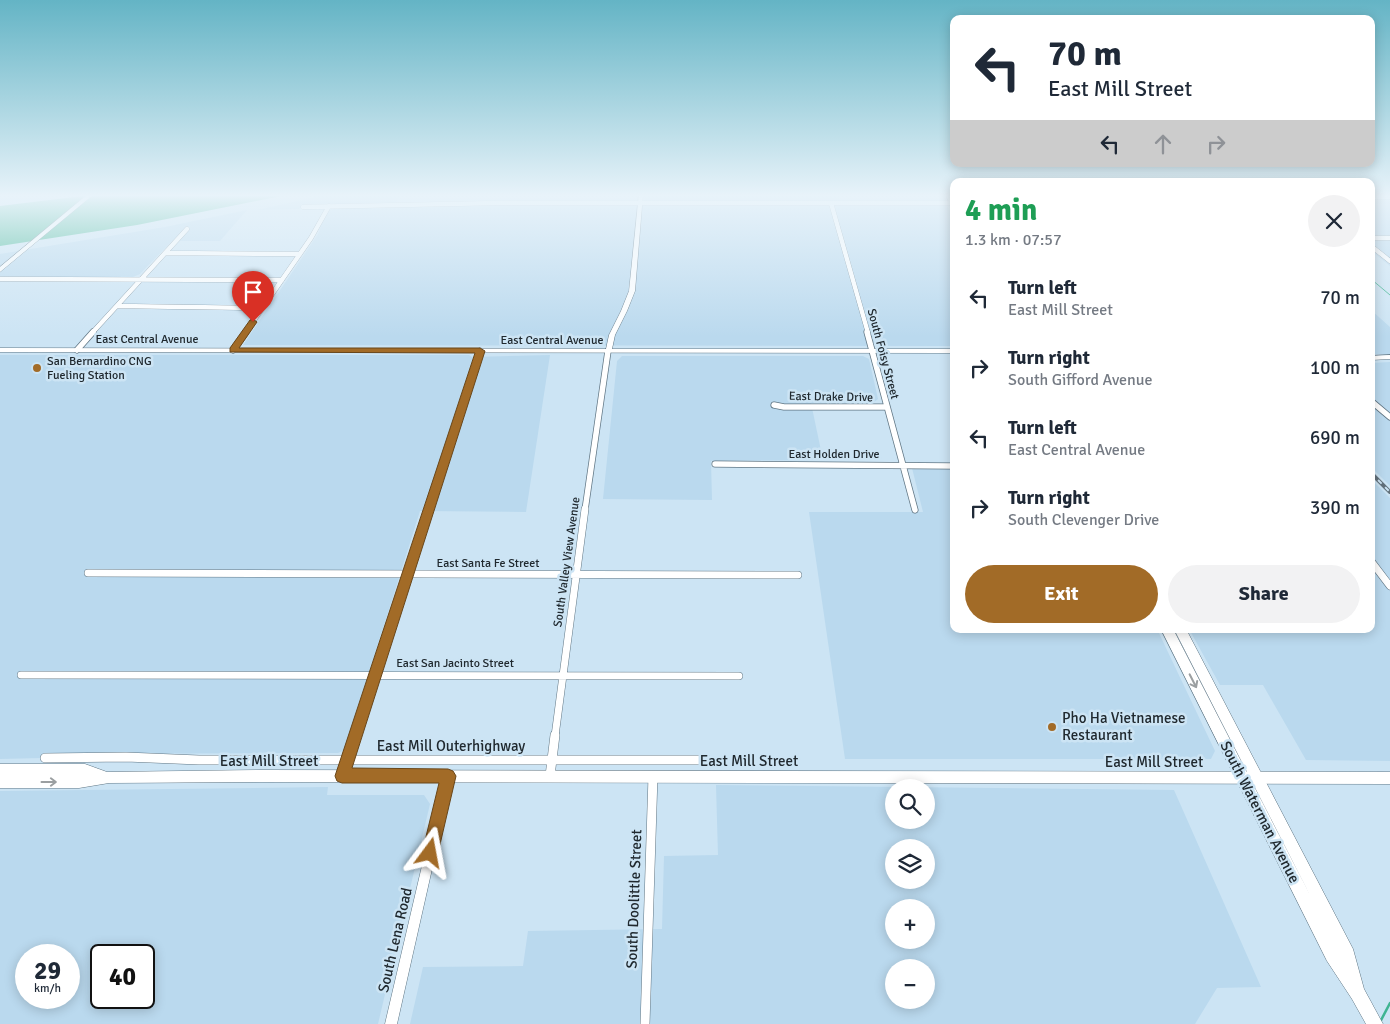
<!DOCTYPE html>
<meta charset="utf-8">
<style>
:root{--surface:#fff;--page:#f2f2f3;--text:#1f2937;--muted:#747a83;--accent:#a26b27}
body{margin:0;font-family:Signika,sans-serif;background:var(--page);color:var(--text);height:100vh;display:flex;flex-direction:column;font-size:19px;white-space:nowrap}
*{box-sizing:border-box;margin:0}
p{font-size:16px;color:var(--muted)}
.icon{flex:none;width:28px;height:28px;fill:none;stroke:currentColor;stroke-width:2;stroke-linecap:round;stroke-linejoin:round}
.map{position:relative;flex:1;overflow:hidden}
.details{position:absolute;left:950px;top:178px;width:425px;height:455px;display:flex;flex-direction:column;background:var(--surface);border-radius:10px;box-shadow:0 2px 12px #0003}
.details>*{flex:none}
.top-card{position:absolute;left:950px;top:15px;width:425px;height:152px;border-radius:10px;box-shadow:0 2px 12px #0003;background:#fff;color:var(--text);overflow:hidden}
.fabs{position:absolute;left:885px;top:779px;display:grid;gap:10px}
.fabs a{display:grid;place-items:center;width:50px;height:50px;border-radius:50%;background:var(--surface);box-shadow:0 2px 12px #0003;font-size:25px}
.speed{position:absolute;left:15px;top:944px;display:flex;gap:10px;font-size:25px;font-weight:700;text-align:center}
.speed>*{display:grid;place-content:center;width:65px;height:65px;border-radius:50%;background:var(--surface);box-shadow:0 2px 12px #0003;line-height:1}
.speed small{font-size:12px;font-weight:400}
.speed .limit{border:2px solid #111;border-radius:8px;background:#fff;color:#111}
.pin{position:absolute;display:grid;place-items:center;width:42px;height:42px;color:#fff;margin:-51px -21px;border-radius:50% 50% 50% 0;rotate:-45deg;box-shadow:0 0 5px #0007}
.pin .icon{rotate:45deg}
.me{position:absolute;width:55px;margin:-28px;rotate:13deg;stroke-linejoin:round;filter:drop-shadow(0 0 4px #0008)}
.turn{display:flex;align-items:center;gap:18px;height:105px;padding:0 15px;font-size:22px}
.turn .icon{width:65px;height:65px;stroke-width:2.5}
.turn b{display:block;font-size:35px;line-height:42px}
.lanes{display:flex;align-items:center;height:48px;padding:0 15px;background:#0003;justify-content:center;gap:25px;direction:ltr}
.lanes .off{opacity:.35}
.round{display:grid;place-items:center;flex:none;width:52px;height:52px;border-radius:26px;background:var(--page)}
.overview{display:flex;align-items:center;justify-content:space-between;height:85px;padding:0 15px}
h1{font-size:30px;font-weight:700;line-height:38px;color:#1e9e55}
.button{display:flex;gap:10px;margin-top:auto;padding:10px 15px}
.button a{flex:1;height:58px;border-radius:30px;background:var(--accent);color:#fff;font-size:20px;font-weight:700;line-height:58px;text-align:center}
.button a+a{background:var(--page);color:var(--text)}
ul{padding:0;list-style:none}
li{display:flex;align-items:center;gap:15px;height:70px;padding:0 15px}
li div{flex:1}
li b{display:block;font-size:19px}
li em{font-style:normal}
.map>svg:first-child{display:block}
.built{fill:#bad9ee;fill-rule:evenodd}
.water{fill:#3fb491}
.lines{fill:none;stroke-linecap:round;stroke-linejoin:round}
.stream-far1{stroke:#3fb491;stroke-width:1}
.stream{stroke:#3fb491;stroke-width:2.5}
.minor-far3-casing{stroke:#607684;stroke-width:5}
.minor-far2-casing{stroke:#607684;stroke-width:7}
.minor-far1-casing{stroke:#607684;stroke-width:8}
.minor-casing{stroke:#607684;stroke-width:10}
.tertiary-casing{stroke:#607684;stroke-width:1}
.secondary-casing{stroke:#607684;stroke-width:1}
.primary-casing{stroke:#607684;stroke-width:1}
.minor-far3{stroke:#fff;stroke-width:4.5}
.minor-far2{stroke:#fff;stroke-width:5.5}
.minor-far1{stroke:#fff;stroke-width:7}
.minor{stroke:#fff;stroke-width:9}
.tertiary{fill:#fff;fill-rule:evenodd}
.secondary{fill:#fff;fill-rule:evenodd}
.primary{fill:#fff;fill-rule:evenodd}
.rail-casing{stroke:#62717b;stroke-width:4}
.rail{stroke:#cce4f4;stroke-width:2;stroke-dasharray:5;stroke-linecap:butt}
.oneway{stroke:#9b9fa1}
.route{fill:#a26b27;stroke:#694619}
.poi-dot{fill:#a26b27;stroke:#cce4f4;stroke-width:2}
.labels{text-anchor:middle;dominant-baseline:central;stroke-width:5;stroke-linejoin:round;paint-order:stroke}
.street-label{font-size:12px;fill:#20292f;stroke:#cce4f4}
.poi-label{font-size:12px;fill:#20292f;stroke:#cce4f4;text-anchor:start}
.near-poi-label{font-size:15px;fill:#20292f;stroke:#cce4f4;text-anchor:start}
.near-street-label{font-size:15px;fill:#20292f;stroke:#cce4f4}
</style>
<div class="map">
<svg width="1390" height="1024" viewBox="0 0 1390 1024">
<rect width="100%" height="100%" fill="#cce4f4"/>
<!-- built -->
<path class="built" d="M 328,194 L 401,194 L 396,202 L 303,205 L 299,209 L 258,210 Z
M 645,194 L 837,194 L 842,206 L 947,206 L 954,219 L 954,346 L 243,345 L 318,234 L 322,223 L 331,208 L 490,204 L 644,204 Z
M 1371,199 L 1390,199 L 1390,266 L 1371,251 Z
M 247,210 L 220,241 L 172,241 L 140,274 L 133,277 L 0,278 L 0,254 L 165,227 Z
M 1371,310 L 1390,327 L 1390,354 L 1371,354 Z
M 0,355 L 469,355 L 472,357 L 550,355 L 526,512 L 420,511 L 345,750 L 338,753 L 45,754 L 42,758 L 0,759 Z
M 622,356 L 863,356 L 869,359 L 878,399 L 873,403 L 811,403 L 823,460 L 711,461 L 712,500 L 603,499 L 617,361 Z
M 1390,362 L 1390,486 L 1371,467 L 1371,363 Z
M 912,468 L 954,468 L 954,629 L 1157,629 L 1215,751 L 1211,759 L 845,759 L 809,512 L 923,512 Z
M 1371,479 L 1390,498 L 1390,761 L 1306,760 L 1263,685 L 1220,685 L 1189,629 L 1371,629 Z
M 716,785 L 1174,790 L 1261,987 L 1217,988 L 1195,1024 L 410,1024 L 423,967 L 523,966 L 528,931 L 662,929 L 664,856 L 718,855 ZM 894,788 L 926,788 L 926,820 L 894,820 ZM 894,848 L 926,848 L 926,880 L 894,880 ZM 894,908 L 926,908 L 926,940 L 894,940 ZM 894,968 L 926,968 L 926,1000 L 894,1000 Z
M 328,787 L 327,795 L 424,795 L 430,804 L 378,1024 L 0,1024 L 0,791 ZM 26,955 L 69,955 L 69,998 L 26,998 ZM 101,955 L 144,955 L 144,998 L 101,998 Z"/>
<!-- water -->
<path class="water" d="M 99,194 L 291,194 L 137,225 L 0,246 L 0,206 Z"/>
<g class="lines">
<!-- stream-far1 -->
<path class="stream-far1" d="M 1371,279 L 1390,295"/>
<!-- stream -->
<path class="stream" d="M 1379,1024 L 1390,1003"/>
<!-- minor-far3 casing -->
<g class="minor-far3-casing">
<path id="minor-far3" d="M 1371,197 L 1390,197
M 831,203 L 868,333
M 303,207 L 497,203 L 954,203
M 1371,238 L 1390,238
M 1371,246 L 1390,261
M 165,253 L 300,254
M 0,279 L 282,280
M 117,306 L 263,308
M 92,333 L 187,229
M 245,333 L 311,238 L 329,206"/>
</g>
<!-- minor-far2 casing -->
<g class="minor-far2-casing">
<path id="minor-far2" d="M 867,332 L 915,510
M 77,350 L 93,332
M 233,350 L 246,332
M 1371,401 L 1390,417
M 774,405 L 784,407 L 887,407
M 715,464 L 953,466
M 428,510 L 480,351
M 585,510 L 608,351"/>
</g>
<!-- minor-far1 casing -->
<g class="minor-far1-casing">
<path id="minor-far1" d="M 1371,561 L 1390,586
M 88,573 L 798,575
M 21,675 L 739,676
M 355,736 L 429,509
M 555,736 L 585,509"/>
</g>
<!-- minor casing -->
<g class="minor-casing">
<path id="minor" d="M 45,758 L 126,757 L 199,760 L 707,760
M 342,776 L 355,735
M 550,776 L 555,735
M 645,1024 L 653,776"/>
</g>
<!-- tertiary casing -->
<g class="tertiary-casing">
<path id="tertiary" d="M 639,194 L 643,194 L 635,291 L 627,311 L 615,335 L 612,349 L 954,349 L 954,353 L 0,352 L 0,348 L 606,349 L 609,335 L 621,311 L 629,291 Z
M 1390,355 L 1390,359 L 1371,360 L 1371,356 Z
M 448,771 L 452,773 L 453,776 L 397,1024 L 385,1024 L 443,776 L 444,773 Z"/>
</g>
<!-- secondary casing -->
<g class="secondary-casing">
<path id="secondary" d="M 88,194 L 94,194 L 0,272 L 0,267 Z
M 0,764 L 85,764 L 107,772 L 261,770 L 1390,772 L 1390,784 L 261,782 L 109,783 L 79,788 L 0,788 L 0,776 L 84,776 L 0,776 Z"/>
</g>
<!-- primary casing -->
<g class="primary-casing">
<path id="primary" d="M 945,194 L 951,194 L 954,199 L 954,207 L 951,205 Z
M 1161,629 L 1173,629 L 1312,899 L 1174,629 L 1186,629 L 1353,949 L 1364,989 L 1383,1024 L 1366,1024 L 1352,999 L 1327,961 Z"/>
</g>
<!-- minor-far3 -->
<use href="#minor-far3" class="minor-far3"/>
<!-- minor-far2 -->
<use href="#minor-far2" class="minor-far2"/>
<!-- minor-far1 -->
<use href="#minor-far1" class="minor-far1"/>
<!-- minor -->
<use href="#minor" class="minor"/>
<!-- tertiary -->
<use href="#tertiary" class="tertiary"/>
<!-- secondary -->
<use href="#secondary" class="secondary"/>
<!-- primary -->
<use href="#primary" class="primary"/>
<!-- rail casing -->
<g class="rail-casing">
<path id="rail" d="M 1371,473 L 1390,492"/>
</g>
<!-- rail -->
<use href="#rail" class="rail"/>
</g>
<!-- one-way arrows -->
<defs><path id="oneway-shaft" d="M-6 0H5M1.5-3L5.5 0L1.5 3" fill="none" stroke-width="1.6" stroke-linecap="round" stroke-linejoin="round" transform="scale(1.25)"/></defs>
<g class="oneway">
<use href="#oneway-shaft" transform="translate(1193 681) rotate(63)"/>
<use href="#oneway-shaft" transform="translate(49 782)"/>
</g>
<!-- sky -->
<linearGradient id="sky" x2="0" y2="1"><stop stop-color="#64b4c5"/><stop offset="0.58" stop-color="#e8f3fa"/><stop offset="1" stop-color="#e8f3fa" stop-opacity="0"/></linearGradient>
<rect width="1390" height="337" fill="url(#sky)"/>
<!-- route -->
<path class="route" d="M 253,319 L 257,322 L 239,348 L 480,348 L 485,351 L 352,768 L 448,769 L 453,771 L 456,776 L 438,853 L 436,859 L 430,861 L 425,859 L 422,853 L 439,783 L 342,783 L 337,781 L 335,776 L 475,353 L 230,352 L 230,348 L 250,320 Z"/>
<!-- markers -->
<g class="poi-dot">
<circle cx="37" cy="368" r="5"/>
<circle cx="1052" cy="727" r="5"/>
</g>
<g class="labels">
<!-- street labels -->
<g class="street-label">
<text x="147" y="339">East Central Avenue</text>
<text x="552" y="340">East Central Avenue</text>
<text transform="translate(883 354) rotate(75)">South Foisy Street</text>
<text transform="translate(831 397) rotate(1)">East Drake Drive</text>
<text x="834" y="454">East Holden Drive</text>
<text transform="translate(567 562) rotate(-82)">South Valley View Avenue</text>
<text x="488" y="563">East Santa Fe Street</text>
<text x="455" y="663">East San Jacinto Street</text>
</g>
<!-- poi labels -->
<g class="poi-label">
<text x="47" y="361">San Bernardino CNG<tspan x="47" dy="14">Fueling Station</tspan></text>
</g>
<!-- near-poi labels -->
<g class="near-poi-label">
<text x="1062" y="718">Pho Ha Vietnamese<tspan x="1062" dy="17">Restaurant</tspan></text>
</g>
<!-- near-street labels -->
<g class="near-street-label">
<text x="451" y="746">East Mill Outerhighway</text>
<text x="269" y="761">East Mill Street</text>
<text x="749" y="761">East Mill Street</text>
<text x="1154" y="762">East Mill Street</text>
<text transform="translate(1260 812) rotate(63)">South Waterman Avenue</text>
<text transform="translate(634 899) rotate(-88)">South Doolittle Street</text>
<text transform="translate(395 940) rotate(-77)">South Lena Road</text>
</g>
</g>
</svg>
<div class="fabs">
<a><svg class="icon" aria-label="search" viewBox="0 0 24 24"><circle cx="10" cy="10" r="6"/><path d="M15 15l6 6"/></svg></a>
<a><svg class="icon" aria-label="layers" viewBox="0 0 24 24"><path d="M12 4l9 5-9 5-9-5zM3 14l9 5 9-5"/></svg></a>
<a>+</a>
<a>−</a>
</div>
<div class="speed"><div>29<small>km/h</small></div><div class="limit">40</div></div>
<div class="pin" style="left:253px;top:322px;background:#d93025"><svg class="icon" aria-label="arrive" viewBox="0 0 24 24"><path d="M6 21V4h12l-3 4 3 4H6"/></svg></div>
<svg class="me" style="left:430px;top:853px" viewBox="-20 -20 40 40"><path d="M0-17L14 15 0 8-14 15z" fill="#a26b27" stroke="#fff" stroke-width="4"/></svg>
<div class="top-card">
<div class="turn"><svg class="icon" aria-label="left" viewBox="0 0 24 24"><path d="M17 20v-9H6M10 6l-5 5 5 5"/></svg><div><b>70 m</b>East Mill Street</div></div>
<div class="lanes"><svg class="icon" aria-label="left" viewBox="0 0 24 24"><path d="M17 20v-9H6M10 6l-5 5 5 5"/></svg><svg class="icon off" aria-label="ahead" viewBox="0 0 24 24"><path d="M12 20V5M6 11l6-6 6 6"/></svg><svg class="icon off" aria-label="right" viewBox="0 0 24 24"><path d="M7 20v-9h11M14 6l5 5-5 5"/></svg></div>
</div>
<section class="details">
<div class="overview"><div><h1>4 min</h1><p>1.3 km · 07:57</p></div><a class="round"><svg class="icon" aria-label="close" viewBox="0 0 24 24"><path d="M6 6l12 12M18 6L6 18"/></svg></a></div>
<ul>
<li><svg class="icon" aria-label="left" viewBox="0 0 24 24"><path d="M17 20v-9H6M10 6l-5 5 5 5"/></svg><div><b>Turn left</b><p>East Mill Street</p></div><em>70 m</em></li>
<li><svg class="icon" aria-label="right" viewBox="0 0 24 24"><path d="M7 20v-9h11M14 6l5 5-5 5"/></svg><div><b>Turn right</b><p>South Gifford Avenue</p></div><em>100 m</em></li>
<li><svg class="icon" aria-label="left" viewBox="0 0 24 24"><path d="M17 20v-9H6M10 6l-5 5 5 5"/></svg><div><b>Turn left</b><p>East Central Avenue</p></div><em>690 m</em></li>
<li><svg class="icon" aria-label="right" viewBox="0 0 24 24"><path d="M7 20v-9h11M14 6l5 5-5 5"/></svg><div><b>Turn right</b><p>South Clevenger Drive</p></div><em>390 m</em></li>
</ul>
<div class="button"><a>Exit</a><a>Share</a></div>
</section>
</div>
